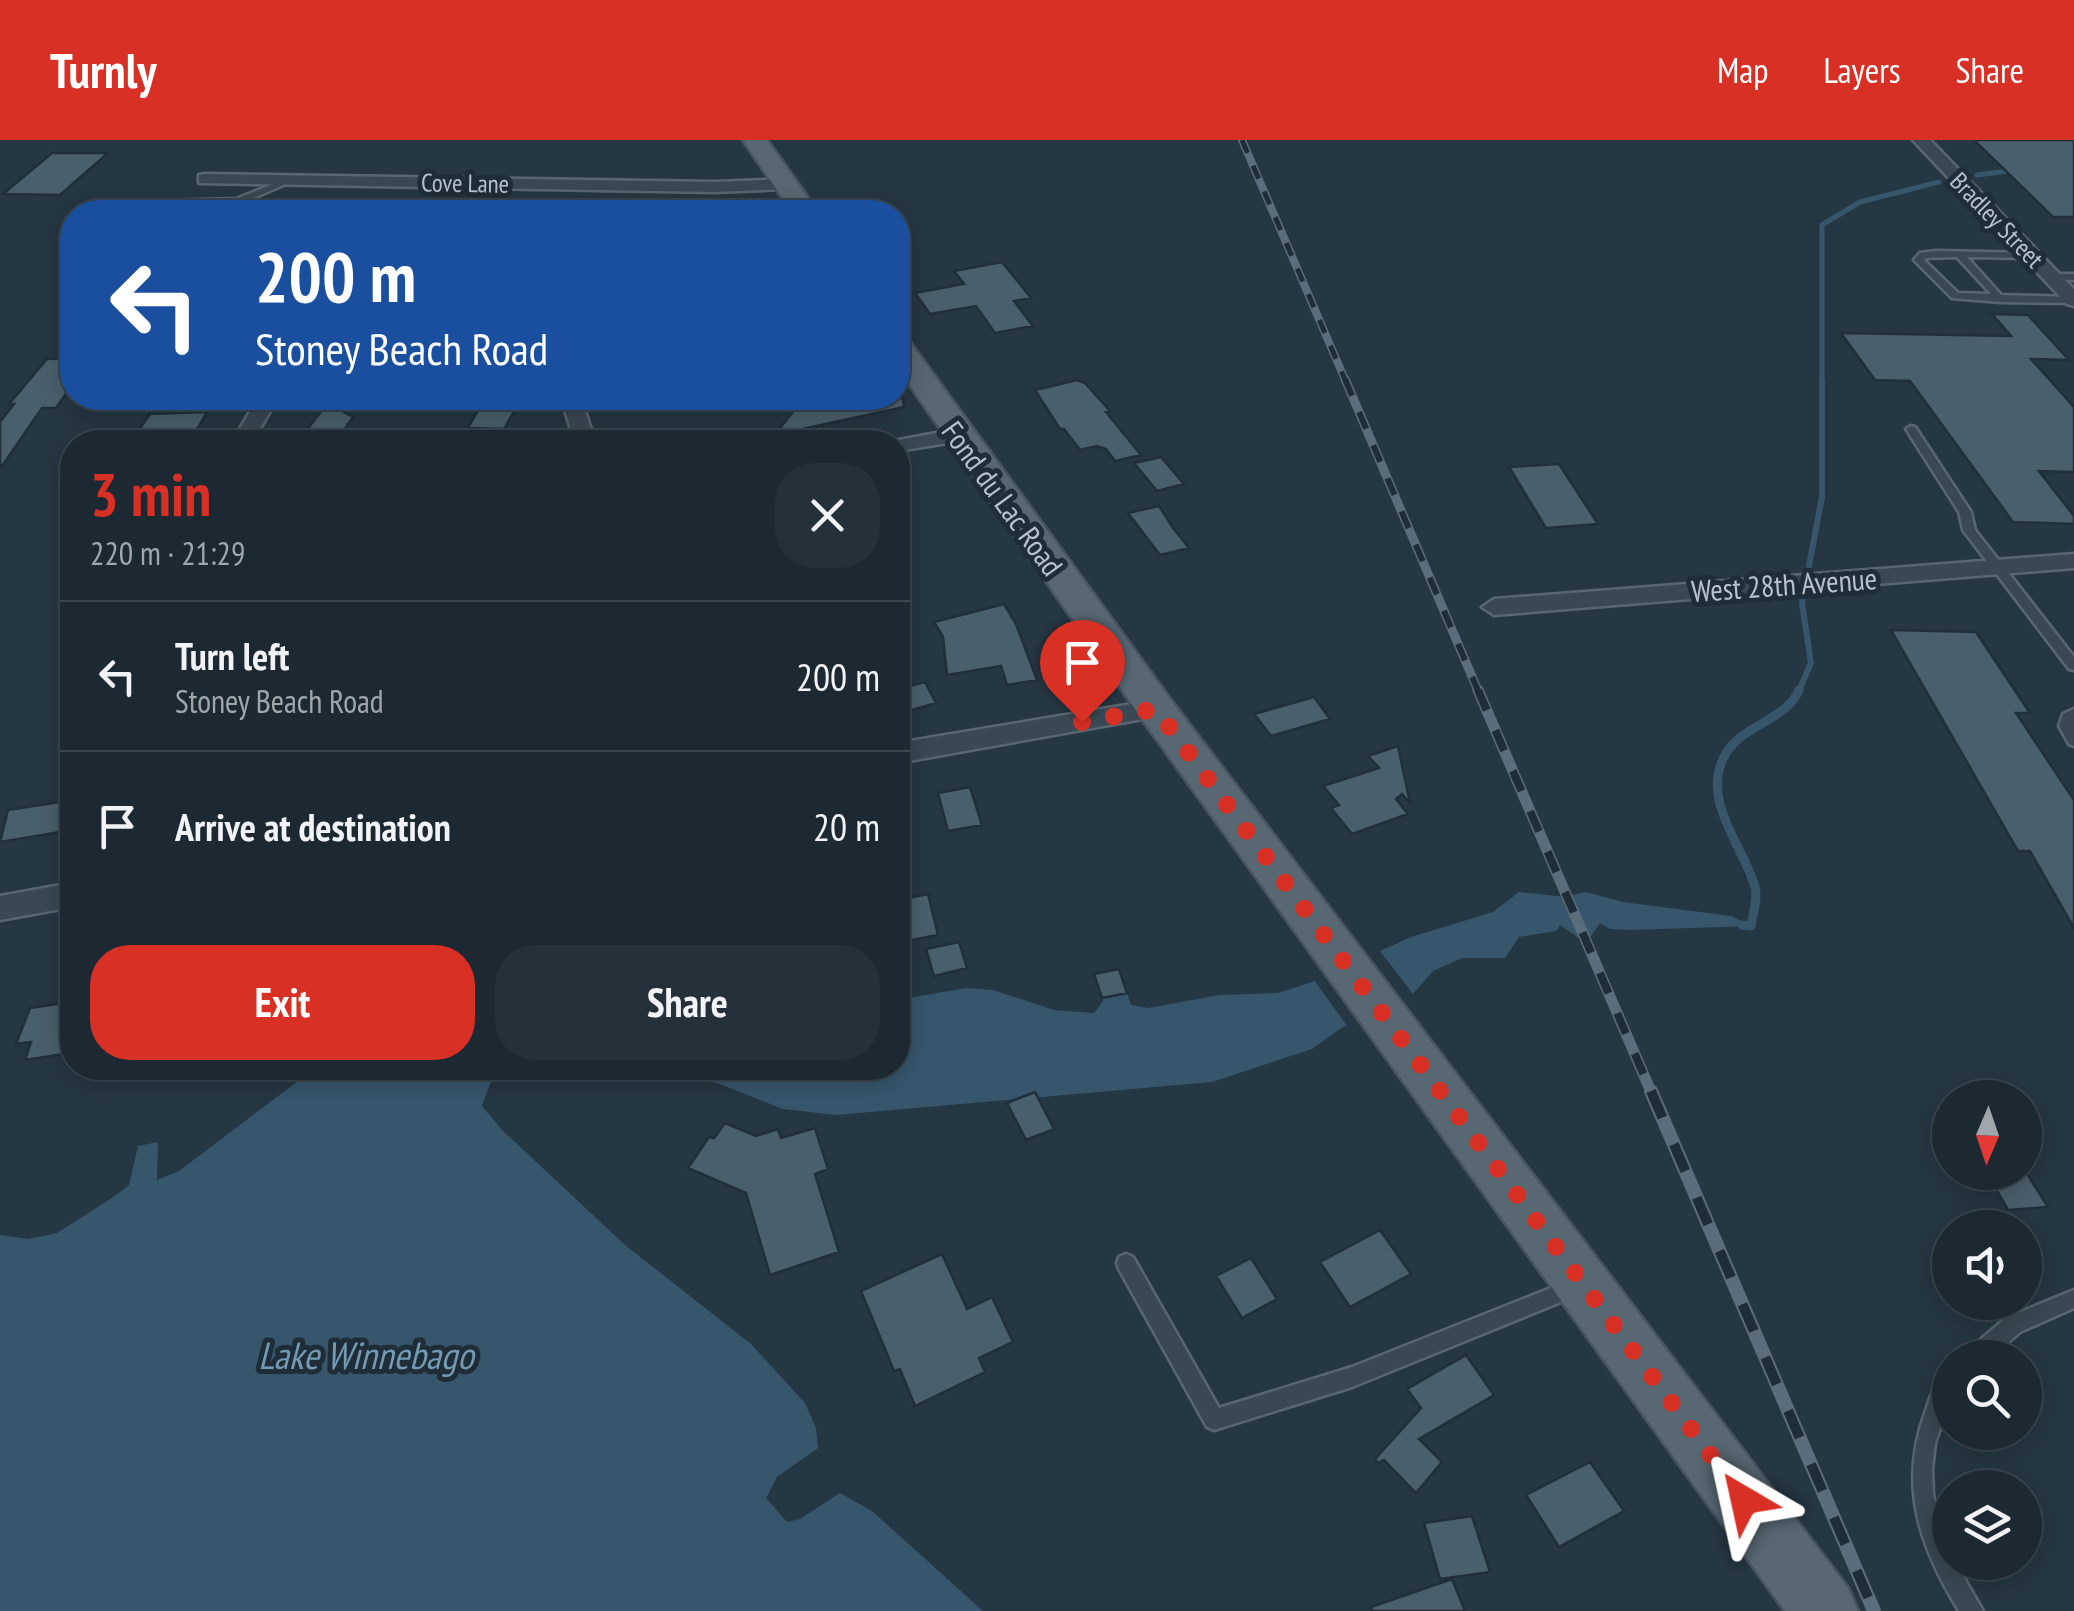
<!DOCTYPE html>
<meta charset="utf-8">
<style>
:root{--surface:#1c2932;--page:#25313a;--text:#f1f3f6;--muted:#a0a6ac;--line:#3a454d;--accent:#d93025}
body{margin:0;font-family:"PT Sans Narrow",sans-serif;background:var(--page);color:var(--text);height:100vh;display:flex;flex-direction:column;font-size:38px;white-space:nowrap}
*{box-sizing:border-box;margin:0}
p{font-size:32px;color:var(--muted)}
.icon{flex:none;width:55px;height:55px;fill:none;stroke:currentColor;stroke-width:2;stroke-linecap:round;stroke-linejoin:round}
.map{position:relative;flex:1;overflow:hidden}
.panel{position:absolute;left:60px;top:290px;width:850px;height:650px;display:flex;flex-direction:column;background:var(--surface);border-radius:40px;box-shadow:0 5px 25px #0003,0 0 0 2px var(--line)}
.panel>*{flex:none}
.hud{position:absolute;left:60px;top:60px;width:850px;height:210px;border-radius:40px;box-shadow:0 5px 25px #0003,0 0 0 2px var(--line);background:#1a4fa0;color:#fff;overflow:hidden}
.needle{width:65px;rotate:182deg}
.fabs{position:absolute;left:1932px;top:940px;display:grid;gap:20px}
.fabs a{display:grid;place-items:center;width:110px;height:110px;border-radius:50%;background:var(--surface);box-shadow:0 5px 25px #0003,0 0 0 2px var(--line);font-size:50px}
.pin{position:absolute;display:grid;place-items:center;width:85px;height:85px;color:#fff;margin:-102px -42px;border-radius:50% 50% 50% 0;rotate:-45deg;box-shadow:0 0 10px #0007}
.pin .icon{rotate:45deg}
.me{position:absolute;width:110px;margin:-55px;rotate:324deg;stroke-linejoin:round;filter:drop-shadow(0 0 8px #0008)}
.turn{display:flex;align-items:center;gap:35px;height:210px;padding:0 30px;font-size:45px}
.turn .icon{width:130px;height:130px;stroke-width:2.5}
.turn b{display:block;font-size:70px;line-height:85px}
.round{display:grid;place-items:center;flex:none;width:105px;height:105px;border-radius:40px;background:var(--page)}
.summary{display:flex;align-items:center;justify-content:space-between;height:170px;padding:0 30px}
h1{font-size:60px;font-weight:600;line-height:75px;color:var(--accent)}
.cta{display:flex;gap:20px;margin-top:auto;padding:20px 30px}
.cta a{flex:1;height:115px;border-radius:40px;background:var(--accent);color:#fff;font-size:40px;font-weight:600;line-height:115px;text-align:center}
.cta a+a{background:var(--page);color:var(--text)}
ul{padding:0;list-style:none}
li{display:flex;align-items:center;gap:30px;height:150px;padding:0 30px;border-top:2px solid var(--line)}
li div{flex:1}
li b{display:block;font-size:38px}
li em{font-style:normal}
header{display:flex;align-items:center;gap:60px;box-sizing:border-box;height:140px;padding:0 50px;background:var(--accent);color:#fff}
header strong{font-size:48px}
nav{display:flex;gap:55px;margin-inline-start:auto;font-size:35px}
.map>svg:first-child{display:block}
.water{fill:#37566c}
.pier{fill:#253743}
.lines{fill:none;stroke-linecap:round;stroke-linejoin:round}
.stream-far2{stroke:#37566c;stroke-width:5}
.stream-far1{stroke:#37566c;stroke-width:6}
.stream{stroke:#37566c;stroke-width:9}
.building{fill:#4a5f6c;stroke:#202f3a;stroke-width:2.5}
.service-casing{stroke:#576670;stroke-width:5}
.minor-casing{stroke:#576670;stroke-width:5}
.primary-casing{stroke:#46545f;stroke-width:5}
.service{fill:#394853;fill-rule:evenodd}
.minor{fill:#394853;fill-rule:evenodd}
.primary{fill:#576873;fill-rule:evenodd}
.rail-far3-casing{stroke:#5b6d7a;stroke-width:8}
.rail-far2-casing{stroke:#5b6d7a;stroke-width:9}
.rail-far1-casing{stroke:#5b6d7a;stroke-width:11}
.rail-casing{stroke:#5b6d7a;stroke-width:14}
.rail-far3{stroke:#1e2d38;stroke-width:5;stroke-dasharray:14;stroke-linecap:butt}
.rail-far2{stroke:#1e2d38;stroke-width:6;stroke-dasharray:18;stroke-linecap:butt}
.rail-far1{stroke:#1e2d38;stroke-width:8;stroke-dasharray:22;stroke-linecap:butt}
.rail{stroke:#1e2d38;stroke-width:10;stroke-dasharray:29;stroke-linecap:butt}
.route{stroke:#d93025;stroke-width:18;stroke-dasharray:0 32.4}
.labels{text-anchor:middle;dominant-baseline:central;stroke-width:10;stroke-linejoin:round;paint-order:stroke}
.far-street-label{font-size:25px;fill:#b6c3cd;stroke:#1e2d38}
.street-label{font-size:30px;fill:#b6c3cd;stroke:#1e2d38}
.near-water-label{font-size:38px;font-style:italic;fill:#7499b2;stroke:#1e2d38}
</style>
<header>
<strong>Turnly</strong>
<nav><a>Map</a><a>Layers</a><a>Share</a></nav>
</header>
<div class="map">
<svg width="2074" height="1471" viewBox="0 0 2074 1471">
<rect width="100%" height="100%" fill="#253743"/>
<!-- water -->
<path class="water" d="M 1519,752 L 1566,757 L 1586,752 L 1623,762 L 1731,776 L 1751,786 L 1630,790 L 1610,789 L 1600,783 L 1586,803 L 1560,785 L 1556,791 L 1519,797 L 1505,818 L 1462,818 L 1433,831 L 1411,856 L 1341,888 L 1312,909 L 1212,942 L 836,975 L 783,969 L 717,943 L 681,939 L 676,931 L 663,928 L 898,928 L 898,860 L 966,848 L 993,850 L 1054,870 L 1094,873 L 1103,861 L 1095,836 L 1120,832 L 1131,865 L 1149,868 L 1219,855 L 1278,853 L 1312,842 L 1411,797 L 1493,772 Z
M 305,928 L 506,928 L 490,944 L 482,966 L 502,990 L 625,1105 L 751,1204 L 805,1263 L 816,1288 L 818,1308 L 777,1337 L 766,1358 L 787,1382 L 800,1379 L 840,1353 L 872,1371 L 983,1471 L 0,1471 L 0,1095 L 29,1099 L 57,1093 L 115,1056 L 129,1045 L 138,1006 L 158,1002 L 157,1040 L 179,1031 L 302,938 Z"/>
<!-- pier -->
<path class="pier" d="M 1377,807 L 1416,858 L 1350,890 L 1312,837 Z"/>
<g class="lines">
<!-- stream-far2 -->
<path class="stream-far2" d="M 1977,35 L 2016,30
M 1822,242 L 1822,85 L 1860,62 L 1939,42"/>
<!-- stream-far1 -->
<path class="stream-far1" d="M 1798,553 L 1811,523 L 1802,463 L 1822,357 L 1822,239"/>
<!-- stream -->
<path class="stream" d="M 1742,785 L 1751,786 C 1753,774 1758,759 1755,747 C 1743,705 1700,660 1725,615 C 1741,585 1786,581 1799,550"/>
</g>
<!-- building -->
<path class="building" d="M 1974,0 L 2074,0 L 2074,77 L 2053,77 Z
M 52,13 L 108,13 L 60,55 L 3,54 Z
M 1002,122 L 1031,158 L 1014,161 L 1033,186 L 995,193 L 976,166 L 930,174 L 915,153 L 964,144 L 954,131 Z
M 1992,174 L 2028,175 L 2069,220 L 2031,219 L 2074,267 L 2074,332 L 2039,331 L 2074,376 L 2074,384 L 2013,382 L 1910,241 L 1875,240 L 1841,193 L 2011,196 Z
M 72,218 L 72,245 L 56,268 L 42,268 L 0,329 L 0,282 L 14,264 L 9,264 L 47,219 Z
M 1077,240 L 1085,243 L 1110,271 L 1106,272 L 1141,315 L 1115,321 L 1106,309 L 1097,306 L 1080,310 L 1064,289 L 1060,289 L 1035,250 Z
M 787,258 L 903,258 L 904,267 L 775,295 L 794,270 Z
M 327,263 L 353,277 L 336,302 L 298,302 Z
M 481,265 L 517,266 L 504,289 L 468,288 Z
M 207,272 L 192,298 L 132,300 L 150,274 Z
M 1161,317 L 1184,344 L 1157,351 L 1134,323 Z
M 1559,324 L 1598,384 L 1546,388 L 1509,327 Z
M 1159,366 L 1173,388 L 1189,408 L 1160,415 L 1128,373 Z
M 1004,464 L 1016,484 L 1037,540 L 1007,545 L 1001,526 L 947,535 L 943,497 L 934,482 Z
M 1891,490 L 1976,492 L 2030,573 L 2016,573 L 2074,660 L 2074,788 L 2030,711 L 2018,711 Z
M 925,542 L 936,563 L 898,574 L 898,549 Z
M 1314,557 L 1330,579 L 1271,596 L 1254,574 Z
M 1398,606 L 1410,663 L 1402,654 L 1396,659 L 1408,674 L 1352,694 L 1331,668 L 1339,665 L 1323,646 L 1379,628 L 1368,616 Z
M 970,647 L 982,685 L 948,691 L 938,653 Z
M 72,660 L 72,690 L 0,702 L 8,670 Z
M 928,754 L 938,795 L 901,802 L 898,760 Z
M 959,802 L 967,828 L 934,836 L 926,809 Z
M 1119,829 L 1127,853 L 1102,858 L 1094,834 Z
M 72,862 L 72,904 L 67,904 L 64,914 L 25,920 L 31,902 L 16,904 L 30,868 Z
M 1035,952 L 1054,989 L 1026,1000 L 1007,963 Z
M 725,983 L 756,996 L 778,989 L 781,998 L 815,988 L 828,1029 L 815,1034 L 839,1112 L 770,1135 L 746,1053 L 688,1028 L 709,997 L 714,998 Z
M 1986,1032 L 2026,1032 L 2048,1067 L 2008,1070 Z
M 1380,1090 L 1411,1134 L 1350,1167 L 1320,1122 Z
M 942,1114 L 967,1169 L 992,1157 L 1013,1202 L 979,1218 L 985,1232 L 915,1266 L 900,1229 L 894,1231 L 861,1151 Z
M 1251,1118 L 1277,1159 L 1242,1178 L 1216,1136 Z
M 1466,1215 L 1494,1255 L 1419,1299 L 1442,1322 L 1416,1353 L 1384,1320 L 1378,1323 L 1375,1319 L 1421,1268 L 1407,1249 Z
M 1590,1322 L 1624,1371 L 1559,1407 L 1526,1355 Z
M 1472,1376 L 1490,1432 L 1440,1439 L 1424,1383 Z
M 1452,1439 L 1465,1471 L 1372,1471 L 1371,1467 Z"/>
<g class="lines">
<!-- service casing -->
<g class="service-casing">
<path id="service" d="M 288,38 L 295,40 L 237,65 L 123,68 L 119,65 L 123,62 L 236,59 Z
M 1936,111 L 2033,113 L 2033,117 L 2030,118 L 1967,117 L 2001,155 L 2074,157 L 2074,163 L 2000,162 L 1952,158 L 1914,120 L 1920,113 ZM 1957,117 L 1991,154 L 1958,153 L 1924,120 L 1926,118 Z
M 2048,134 L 2074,134 L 2074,140 L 2051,139 L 2048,138 Z
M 1911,286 L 1915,287 L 1971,372 L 1975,390 L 2074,517 L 2074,530 L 2069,529 L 1963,390 L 1959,372 L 1906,289 Z
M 2074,569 L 2074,606 L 2069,604 L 2059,586 L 2063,574 Z
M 1126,1114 L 1133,1117 L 1219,1268 L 1352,1227 L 1576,1138 L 1583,1141 L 1585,1147 L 1583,1153 L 1352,1247 L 1214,1290 L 1207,1287 L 1119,1129 L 1117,1123 L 1119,1117 Z
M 2074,1150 L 2074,1168 L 2020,1192 L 1990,1218 L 1964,1218 L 1967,1211 L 2006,1178 Z
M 1950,1232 L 1950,1260 L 1935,1303 L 1932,1329 L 1933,1354 L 1938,1378 L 1950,1411 L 1950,1422 L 1955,1422 L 1983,1471 L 1959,1471 C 1919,1406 1898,1345 1926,1270 C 1931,1256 1935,1239 1950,1232 Z"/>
</g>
<!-- minor casing -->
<g class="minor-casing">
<path id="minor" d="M 1913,0 L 1930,0 L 2074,149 L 2074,166 L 2067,164 Z
M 205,34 L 715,42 L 785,39 L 793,44 L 785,49 L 715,52 L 199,43 L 199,35 Z
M 258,258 L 278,258 L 252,302 L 232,302 Z
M 561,258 L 581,258 L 595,302 L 575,302 Z
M 958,289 L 969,295 L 966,300 L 898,311 L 898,302 L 888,302 Z
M 2074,414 L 2074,428 L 1494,475 L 1482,467 L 1494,459 Z
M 1156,560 L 1165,563 L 1169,569 L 1165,575 L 898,623 L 898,603 Z
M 72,743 L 72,767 L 0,780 L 0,756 Z"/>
</g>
<!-- primary casing -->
<g class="primary-casing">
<path id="primary" d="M 743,0 L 767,0 L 818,72 L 792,72 Z
M 898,198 L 909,201 L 1170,559 L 1848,1448 L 1858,1471 L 1785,1471 L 1142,579 L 898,228 Z"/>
</g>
<!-- service -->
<use href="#service" class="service"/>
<!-- minor -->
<use href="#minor" class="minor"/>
<!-- primary -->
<use href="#primary" class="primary"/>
<!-- rail-far3 casing -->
<g class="rail-far3-casing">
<path id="rail-far3" d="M 1242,0 L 1346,242"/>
</g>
<!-- rail-far2 casing -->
<g class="rail-far2-casing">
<path id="rail-far2" d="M 1345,239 L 1479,553"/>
</g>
<!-- rail-far1 casing -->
<g class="rail-far1-casing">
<path id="rail-far1" d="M 1478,550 L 1652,954"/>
</g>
<!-- rail casing -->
<g class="rail-casing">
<path id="rail" d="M 1651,951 L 1874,1471"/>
</g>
<!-- rail-far3 -->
<use href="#rail-far3" class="rail-far3"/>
<!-- rail-far2 -->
<use href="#rail-far2" class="rail-far2"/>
<!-- rail-far1 -->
<use href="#rail-far1" class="rail-far1"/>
<!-- rail -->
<use href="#rail" class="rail"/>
</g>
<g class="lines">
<!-- route -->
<path class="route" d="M 1082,582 L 1156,569 L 1744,1360"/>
</g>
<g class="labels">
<!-- far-street labels -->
<g class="far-street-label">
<text transform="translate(465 43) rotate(1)">Cove Lane</text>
<text transform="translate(1997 80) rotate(46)">Bradley Street</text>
</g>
<!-- street labels -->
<g class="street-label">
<text transform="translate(1003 358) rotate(54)">Fond du Lac Road</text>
<text transform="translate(1784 444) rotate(-4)">West 28th Avenue</text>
</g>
<!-- near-water labels -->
<g class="near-water-label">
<text x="366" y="1214">Lake Winnebago</text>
</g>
</g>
</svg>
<div class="fabs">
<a><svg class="needle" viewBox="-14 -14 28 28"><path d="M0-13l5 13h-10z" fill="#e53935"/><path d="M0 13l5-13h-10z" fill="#a0a6ac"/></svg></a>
<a><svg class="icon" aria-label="sound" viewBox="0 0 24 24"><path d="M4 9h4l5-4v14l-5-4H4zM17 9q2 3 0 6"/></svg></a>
<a><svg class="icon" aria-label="search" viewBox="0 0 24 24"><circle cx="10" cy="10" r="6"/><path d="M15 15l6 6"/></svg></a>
<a><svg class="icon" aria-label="layers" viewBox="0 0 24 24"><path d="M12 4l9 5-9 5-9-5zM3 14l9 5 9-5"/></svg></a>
</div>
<div class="pin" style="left:1082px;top:582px;background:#d93025"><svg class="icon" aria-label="arrive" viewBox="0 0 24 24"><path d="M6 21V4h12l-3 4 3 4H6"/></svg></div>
<svg class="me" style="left:1744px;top:1360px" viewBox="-20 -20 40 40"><path d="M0-17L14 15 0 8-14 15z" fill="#d93025" stroke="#fff" stroke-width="4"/></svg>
<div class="hud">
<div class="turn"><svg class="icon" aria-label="left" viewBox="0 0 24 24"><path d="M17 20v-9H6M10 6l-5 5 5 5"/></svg><div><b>200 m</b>Stoney Beach Road</div></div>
</div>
<section class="panel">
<div class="summary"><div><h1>3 min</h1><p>220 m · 21:29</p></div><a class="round"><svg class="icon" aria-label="close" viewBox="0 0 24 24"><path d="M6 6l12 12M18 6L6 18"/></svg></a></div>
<ul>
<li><svg class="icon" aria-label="left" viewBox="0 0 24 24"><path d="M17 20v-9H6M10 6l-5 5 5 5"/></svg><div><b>Turn left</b><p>Stoney Beach Road</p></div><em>200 m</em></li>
<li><svg class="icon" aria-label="arrive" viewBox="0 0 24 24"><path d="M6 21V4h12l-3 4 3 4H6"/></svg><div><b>Arrive at destination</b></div><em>20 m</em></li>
</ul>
<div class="cta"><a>Exit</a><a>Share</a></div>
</section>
</div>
